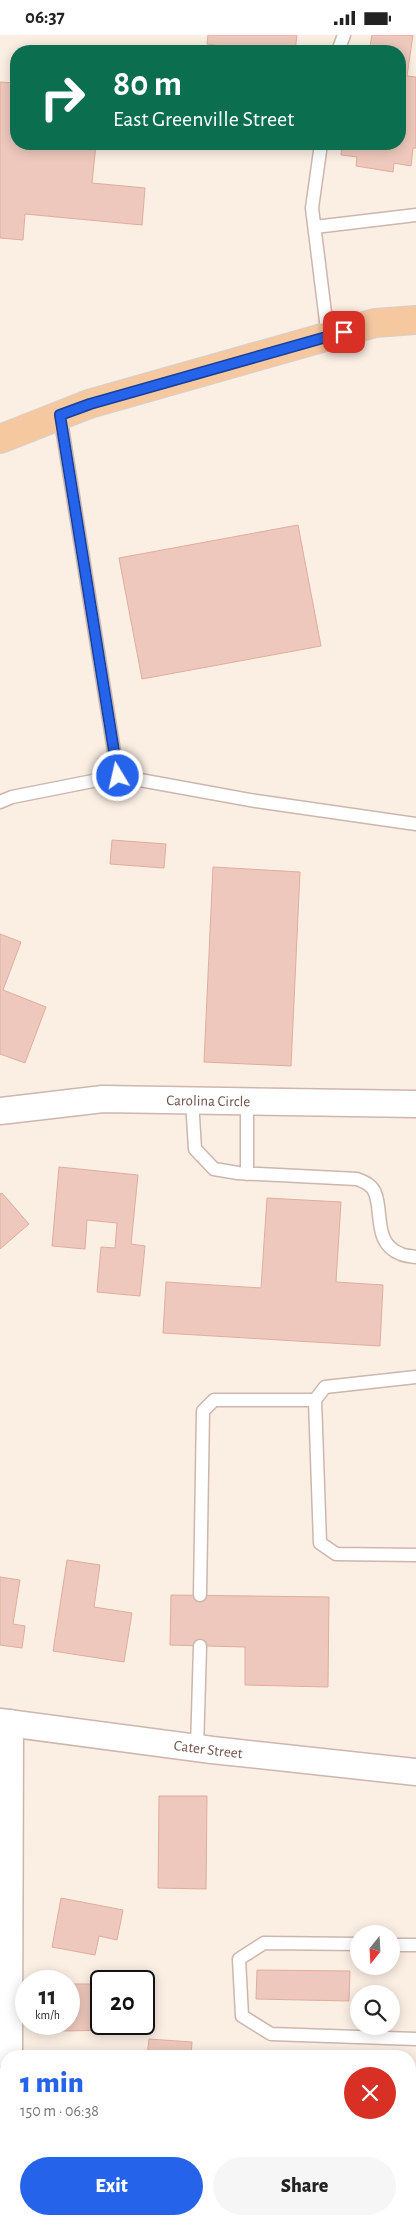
<!DOCTYPE html>
<meta charset="utf-8">
<style>
:root{--surface:#fff;--page:#f6f6f6;--text:#222;--muted:#767676;--accent:#2563eb}
body{margin:0;font-family:"Alegreya Sans",sans-serif;background:var(--page);color:var(--text);height:100vh;display:flex;flex-direction:column;font-size:19px;white-space:nowrap}
*{box-sizing:border-box;margin:0}
p{font-size:16px;color:var(--muted)}
.icon{flex:none;width:28px;height:28px;fill:none;stroke:currentColor;stroke-width:2;stroke-linecap:round;stroke-linejoin:round}
.map{position:relative;flex:1;overflow:hidden}
.side{position:absolute;left:0px;top:2015px;width:416px;height:175px;display:flex;flex-direction:column;background:var(--surface);border-radius:20px 20px 0 0;box-shadow:0 2px 12px #0003}
.side>*{flex:none}
.top-card{position:absolute;left:10px;top:10px;width:396px;height:105px;border-radius:20px;box-shadow:0 2px 12px #0003;background:#0b6e4f;color:#fff;overflow:hidden}
.needle{width:32px;rotate:198deg}
.tools{position:absolute;left:350px;top:1890px;display:grid;gap:10px}
.tools a{display:grid;place-items:center;width:50px;height:50px;border-radius:50%;background:var(--surface);box-shadow:0 2px 12px #0003;font-size:25px}
.speed{position:absolute;left:15px;top:1935px;display:flex;gap:10px;font-size:25px;font-weight:700;text-align:center}
.speed>*{display:grid;place-content:center;width:65px;height:65px;border-radius:50%;background:var(--surface);box-shadow:0 2px 12px #0003;line-height:1}
.speed small{font-size:12px;font-weight:400}
.speed .limit{border:2px solid #111;border-radius:8px;background:#fff;color:#111}
.pin{position:absolute;display:grid;place-items:center;width:42px;height:42px;color:#fff;margin:-21px;border-radius:10px;box-shadow:0 2px 8px #0006}
.me{position:absolute;width:55px;margin:-28px;rotate:351deg;stroke-linejoin:round;filter:drop-shadow(0 0 4px #0008)}
.turn{display:flex;align-items:center;gap:18px;height:105px;padding:0 20px;font-size:22px}
.turn .icon{width:65px;height:65px;stroke-width:2.5}
.turn b{display:block;font-size:35px;line-height:42px}
.round{display:grid;place-items:center;flex:none;width:52px;height:52px;border-radius:26px;background:var(--page)}
.head{display:flex;align-items:center;justify-content:space-between;height:85px;padding:0 20px}
h1{font-size:30px;font-weight:800;line-height:38px;color:var(--accent)}
.action{display:flex;gap:10px;margin-top:auto;padding:10px 20px}
.action a{flex:1;height:58px;border-radius:30px;background:var(--accent);color:#fff;font-size:20px;font-weight:800;line-height:58px;text-align:center}
.action a+a{background:var(--page);color:var(--text)}
.status{display:flex;justify-content:space-between;align-items:center;height:35px;padding:0 25px;background:var(--surface);direction:ltr}
.status svg{height:14px;fill:currentColor}
.map>svg:first-child{display:block}
.building{fill:#eec8bc;stroke:#e0ad9d}
.lines{fill:none;stroke-linecap:round;stroke-linejoin:round}
.lane-casing{stroke:#cdb6ad;stroke-width:15}
.street-casing{stroke:#cdb6ad;stroke-width:29}
.primary-casing{stroke:#d7cfcd;stroke-width:30}
.lane{stroke:#fff;stroke-width:12}
.street{stroke:#fff;stroke-width:26}
.primary{stroke:#f6c89f;stroke-width:28}
.route-casing{stroke:#184099;stroke-width:12}
.route{stroke:#2563eb;stroke-width:9}
.labels{text-anchor:middle;dominant-baseline:central;stroke-width:4;stroke-linejoin:round;paint-order:stroke}
.street-label{font-size:15px;fill:#71524b;stroke:#fef2e8}
</style>
<div class="status"><b>06:37</b><svg viewBox="0 0 49 12"><path d="M0 12V9h3v3zM5 12V6h3v6zM10 12V3h3v9zM15 12V0h3v12zM26 1h20v11H26zM47 4h2v5h-2z"/></svg></div>
<div class="map">
<svg width="416" height="2190" viewBox="0 0 416 2190">
<rect width="100%" height="100%" fill="#fbeee3"/>
<!-- building -->
<path class="building" d="M 208,0 L 297,0 L 295,16 L 254,16 L 207,9 Z
M 372,0 L 413,0 L 407,41 L 416,42 L 416,113 L 413,113 L 411,131 L 394,128 L 393,137 L 356,131 L 357,122 L 341,120 L 342,109 L 400,109 L 400,16 L 369,16 Z
M 0,47 L 16,48 L 16,109 L 96,109 L 92,148 L 145,153 L 142,190 L 25,179 L 23,205 L 0,203 Z
M 298,490 L 321,611 L 142,644 L 119,523 Z
M 112,805 L 166,809 L 164,833 L 110,829 Z
M 213,832 L 300,837 L 291,1031 L 204,1027 Z
M 0,899 L 21,907 L 3,955 L 46,972 L 25,1028 L 0,1019 Z
M 59,1132 L 138,1140 L 131,1209 L 145,1211 L 140,1261 L 97,1257 L 101,1212 L 115,1213 L 117,1188 L 87,1185 L 85,1214 L 52,1211 Z
M 2,1158 L 29,1189 L 0,1214 L 0,1159 Z
M 267,1163 L 341,1167 L 336,1247 L 383,1250 L 380,1311 L 163,1298 L 166,1247 L 261,1253 Z
M 67,1525 L 100,1530 L 94,1572 L 132,1578 L 124,1627 L 53,1616 Z
M 0,1542 L 20,1545 L 13,1589 L 25,1591 L 22,1613 L 0,1610 Z
M 171,1560 L 329,1562 L 328,1652 L 245,1650 L 245,1612 L 170,1610 Z
M 159,1761 L 207,1761 L 206,1854 L 158,1853 Z
M 61,1863 L 123,1875 L 117,1905 L 99,1901 L 95,1920 L 52,1912 Z
M 257,1935 L 350,1936 L 349,1966 L 256,1964 Z
M 69,1949 L 101,1949 L 101,1989 L 117,1989 L 117,1995 L 63,1996 L 63,1989 L 69,1989 Z
M 149,2004 L 192,2007 L 191,2021 L 147,2021 Z
M 48,2184 L 102,2184 L 101,2190 Z
M 278,2184 L 376,2184 L 376,2185 L 356,2185 L 356,2190 L 326,2190 L 326,2188 L 278,2188 Z"/>
<g class="lines">
<!-- lane casing -->
<g class="lane-casing">
<path id="lane" d="M 338,16 L 344,0
M 321,109 L 312,173 L 328,302
M 315,192 L 416,180
M 60,380 L 118,741
M 0,767 L 12,762 L 118,741 L 256,766 L 416,789
M 192,1065 L 195,1114 L 214,1134 L 238,1138 L 357,1144 C 365,1147 372,1150 375,1158 C 383,1177 373,1209 401,1219 C 405,1221 411,1221 416,1222
M 247,1139 L 247,1066
M 416,1342 L 325,1352 L 315,1365 L 320,1508 L 336,1519 L 416,1520
M 200,1560 L 203,1376 L 214,1365 L 315,1365
M 197,1714 L 200,1611
M 359,1909 L 264,1908 L 239,1924 L 242,1981 L 271,1999 L 416,2004
M 391,1910 L 416,1910"/>
</g>
<!-- street casing -->
<g class="street-casing">
<g id="street">
<path id="s1" d="M 0,1076 L 103,1064 L 416,1069"/>
<path id="s2" d="M 0,1687 L 212,1715 L 416,1737"/>
<path d="M 9,2021 L 10,1688"/>
<path d="M 8,2190 L 8,2184"/>
</g>
</g>
<!-- primary casing -->
<g class="primary-casing">
<path id="primary" d="M 0,404 L 89,369 L 375,288 L 416,285"/>
</g>
<!-- lane -->
<use href="#lane" class="lane"/>
<!-- street -->
<use href="#street" class="street"/>
<!-- primary -->
<use href="#primary" class="primary"/>
</g>
<g class="lines">
<!-- route casing -->
<g class="route-casing">
<path id="route" d="M 118,741 L 60,380 L 90,369 L 344,297"/>
</g>
<!-- route -->
<use href="#route" class="route"/>
</g>
<g class="labels">
<!-- street labels -->
<g class="street-label">
<text stroke="none"><textPath href="#s1" startOffset="209">Carolina Circle</textPath></text>
<text stroke="none"><textPath href="#s2" startOffset="210">Cater Street</textPath></text>
</g>
</g>
</svg>
<div class="tools">
<a><svg class="needle" viewBox="-14 -14 28 28"><path d="M0-13l5 13h-10z" fill="#e53935"/><path d="M0 13l5-13h-10z" fill="#767676"/></svg></a>
<a><svg class="icon" aria-label="search" viewBox="0 0 24 24"><circle cx="10" cy="10" r="6"/><path d="M15 15l6 6"/></svg></a>
</div>
<div class="speed"><div>11<small>km/h</small></div><div class="limit">20</div></div>
<div class="pin" style="left:344px;top:297px;background:#d93025"><svg class="icon" aria-label="arrive" viewBox="0 0 24 24"><path d="M6 21V4h12l-3 4 3 4H6"/></svg></div>
<svg class="me" style="left:118px;top:741px" viewBox="-20 -20 40 40"><circle r="17" fill="#2563eb" stroke="#fff" stroke-width="3"/><path d="M0-11L8 9 0 5-8 9z" fill="#fff"/></svg>
<div class="top-card">
<div class="turn"><svg class="icon" aria-label="right" viewBox="0 0 24 24"><path d="M7 20v-9h11M14 6l5 5-5 5"/></svg><div><b>80 m</b>East Greenville Street</div></div>
</div>
<section class="side">
<div class="head"><div><h1>1 min</h1><p>150 m · 06:38</p></div><a class="round" style="background:#d93025;color:#fff"><svg class="icon" aria-label="close" viewBox="0 0 24 24"><path d="M6 6l12 12M18 6L6 18"/></svg></a></div>
<div class="action"><a>Exit</a><a>Share</a></div>
</section>
</div>
